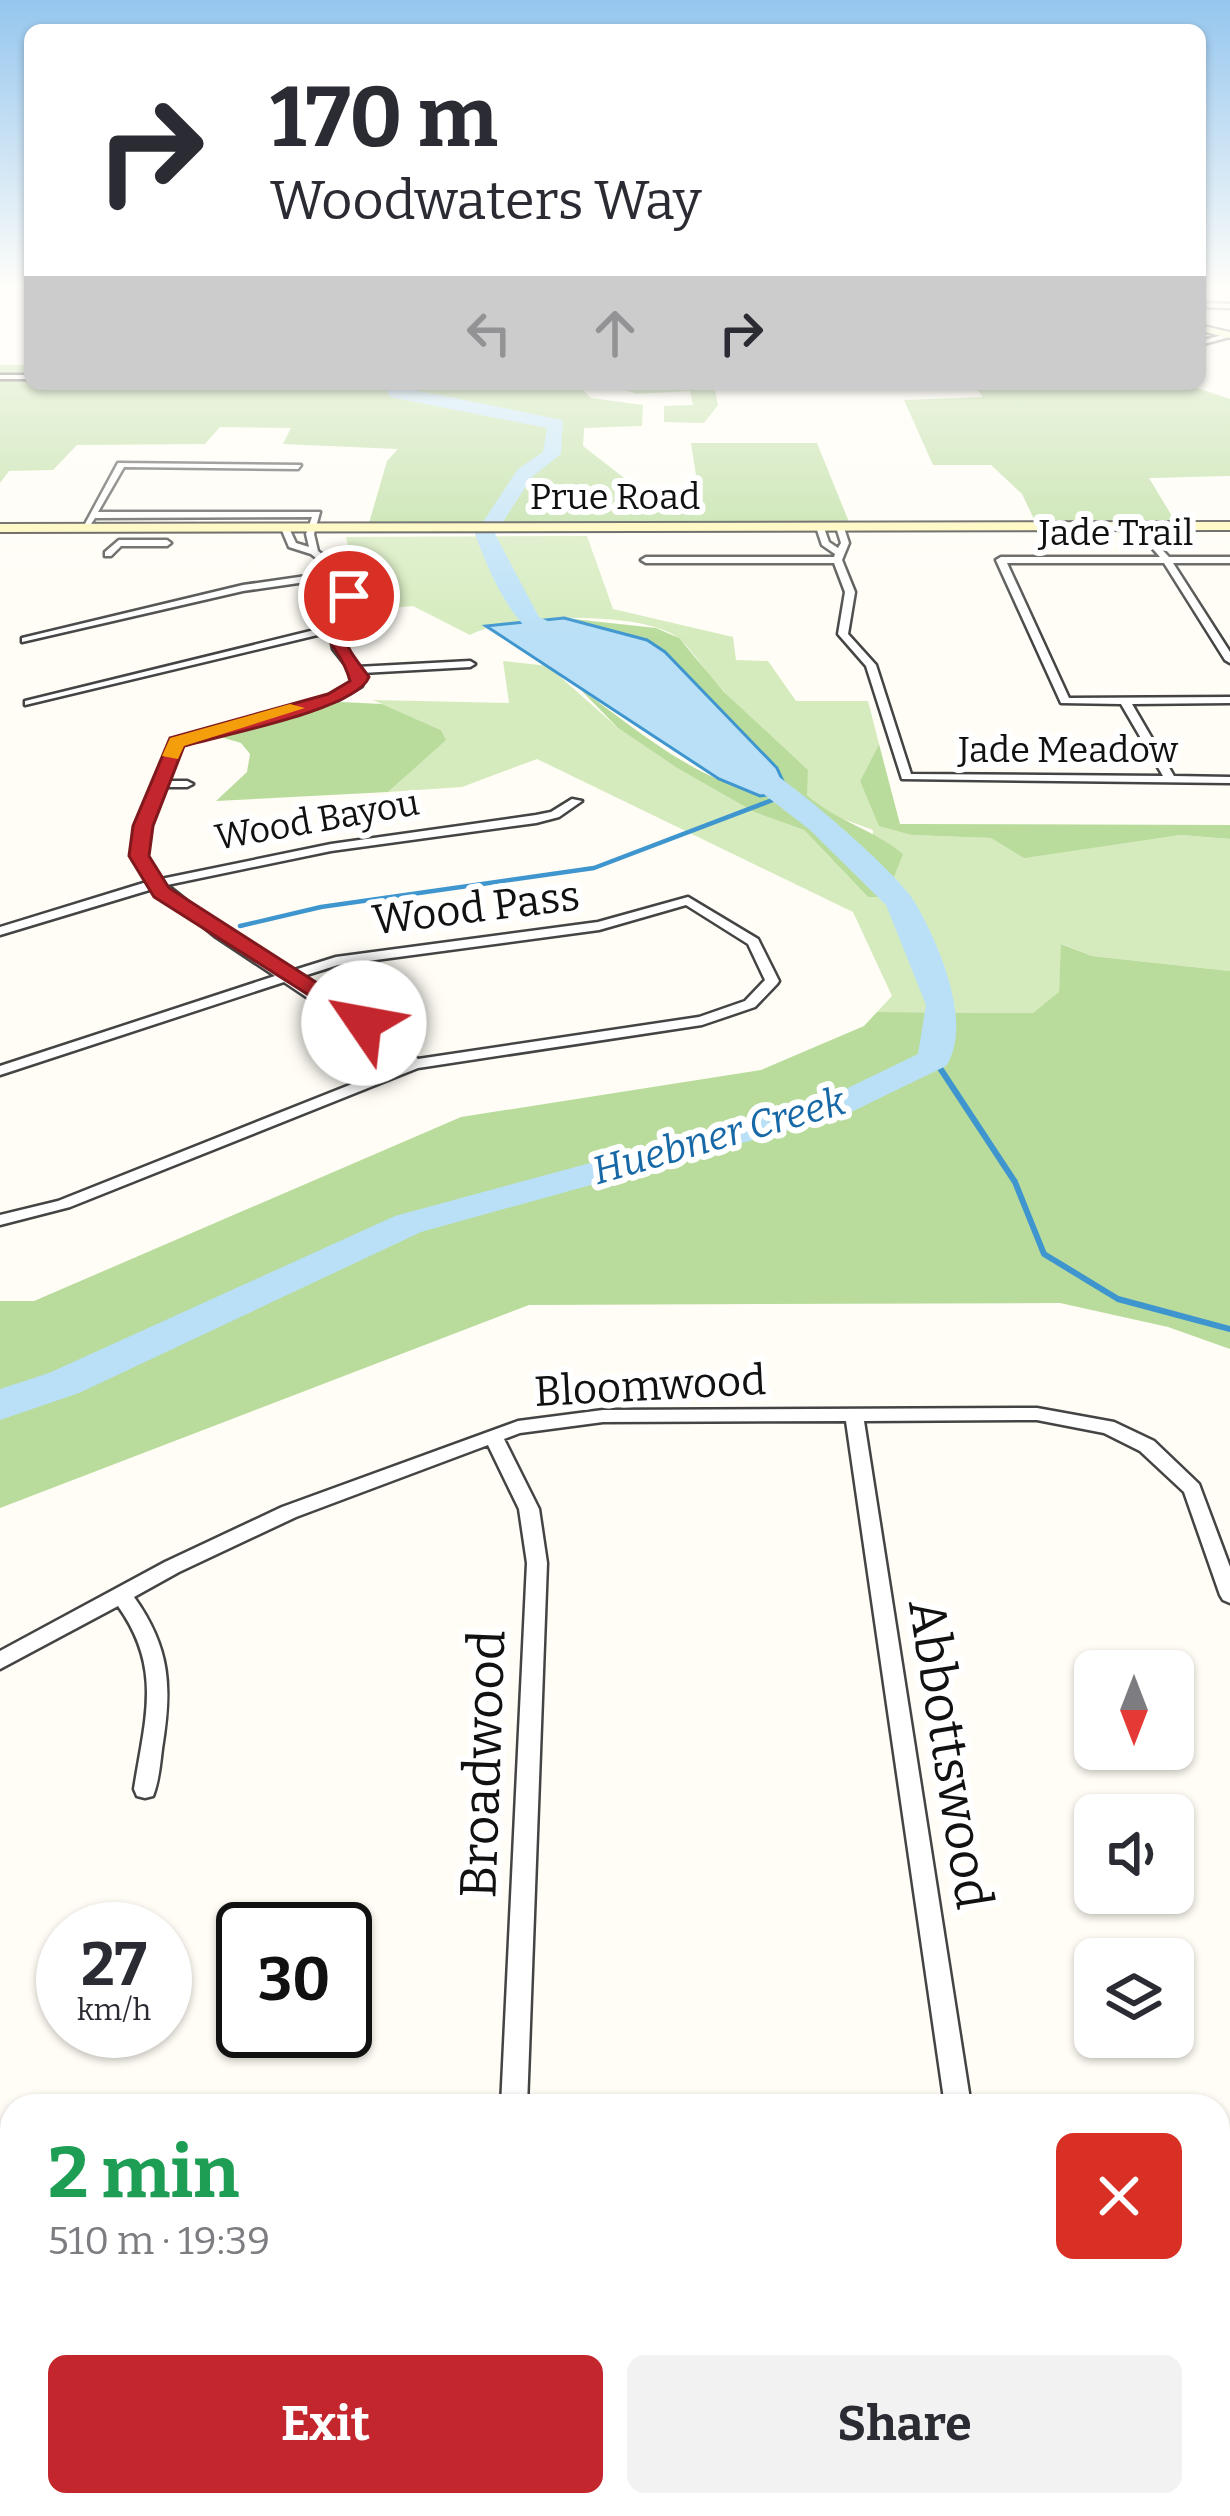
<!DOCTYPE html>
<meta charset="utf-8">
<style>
:root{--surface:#fff;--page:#f2f2f3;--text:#2b2b33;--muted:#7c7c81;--accent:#c4262e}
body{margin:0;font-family:Bitter,serif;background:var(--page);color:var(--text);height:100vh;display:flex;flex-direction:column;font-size:45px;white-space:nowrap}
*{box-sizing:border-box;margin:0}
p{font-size:39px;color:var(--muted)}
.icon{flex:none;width:66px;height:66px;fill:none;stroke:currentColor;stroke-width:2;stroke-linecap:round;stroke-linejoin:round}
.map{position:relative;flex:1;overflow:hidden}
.side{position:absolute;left:0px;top:2094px;width:1230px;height:423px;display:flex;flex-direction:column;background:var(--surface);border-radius:36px 36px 0 0;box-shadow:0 3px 9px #0004}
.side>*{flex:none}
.hud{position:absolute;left:24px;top:24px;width:1182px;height:366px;border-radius:18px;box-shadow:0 3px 9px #0004;background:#fff;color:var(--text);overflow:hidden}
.needle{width:78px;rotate:180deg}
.controls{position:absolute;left:1074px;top:1650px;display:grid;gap:24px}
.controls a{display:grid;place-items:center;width:120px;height:120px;border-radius:18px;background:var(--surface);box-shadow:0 3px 9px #0004;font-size:60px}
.speed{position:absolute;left:36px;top:1902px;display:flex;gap:24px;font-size:60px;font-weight:700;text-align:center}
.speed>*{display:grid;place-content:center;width:156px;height:156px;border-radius:50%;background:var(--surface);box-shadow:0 3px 9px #0004;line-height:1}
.speed small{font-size:30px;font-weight:400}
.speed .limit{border:6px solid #111;border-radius:18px;background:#fff;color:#111}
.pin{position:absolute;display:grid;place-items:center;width:102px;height:102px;color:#fff;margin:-51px;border:6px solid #fff;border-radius:50%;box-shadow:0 3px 12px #0007}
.me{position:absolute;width:132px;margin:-66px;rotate:303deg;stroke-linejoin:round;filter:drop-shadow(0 0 9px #0008)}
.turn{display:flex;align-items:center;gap:42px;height:252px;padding:0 48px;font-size:54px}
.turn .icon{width:156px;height:156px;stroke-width:2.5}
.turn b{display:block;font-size:84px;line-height:102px}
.lanes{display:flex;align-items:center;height:114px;padding:0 48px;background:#0003;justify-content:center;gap:60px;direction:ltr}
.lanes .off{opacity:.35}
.round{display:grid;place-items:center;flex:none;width:126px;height:126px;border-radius:18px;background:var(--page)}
.overview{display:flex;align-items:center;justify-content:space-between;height:204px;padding:0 48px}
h1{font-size:72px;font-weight:700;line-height:90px;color:#1e9e55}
.primary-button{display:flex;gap:24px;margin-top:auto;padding:24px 48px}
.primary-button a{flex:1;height:138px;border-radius:18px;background:var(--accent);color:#fff;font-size:48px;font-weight:700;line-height:138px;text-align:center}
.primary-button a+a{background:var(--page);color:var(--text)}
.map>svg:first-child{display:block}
.green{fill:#d5ebbd}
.forest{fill:#b9dc9c}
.water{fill:#b9e0f7;stroke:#3f96cf;stroke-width:3}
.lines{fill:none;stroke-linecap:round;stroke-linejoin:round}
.stream-far1{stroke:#3f96cf;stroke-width:4.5}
.stream{stroke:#3f96cf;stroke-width:6}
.river{fill:#b9e0f7;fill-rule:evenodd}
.street-casing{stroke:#444;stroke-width:5}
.secondary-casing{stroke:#333;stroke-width:4}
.street{fill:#fff;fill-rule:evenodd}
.secondary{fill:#fff6b0;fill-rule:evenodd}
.route{fill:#c4262e;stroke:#7f191e;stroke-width:3}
.slow{fill:#f59e0b}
.labels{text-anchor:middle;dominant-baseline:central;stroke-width:12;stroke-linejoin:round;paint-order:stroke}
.far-street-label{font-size:36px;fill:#111;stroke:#fff}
.far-water-label{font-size:39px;font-style:italic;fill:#1768a6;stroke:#fff}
.street-label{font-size:42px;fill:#111;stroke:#fff}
.near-street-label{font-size:51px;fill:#111;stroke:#fff}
</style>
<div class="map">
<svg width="1230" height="2516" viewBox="0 0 1230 2516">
<rect width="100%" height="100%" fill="#fffdf5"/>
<!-- green -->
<path class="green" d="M 587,536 L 613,609 L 733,637 L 736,660 L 768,661 L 796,701 L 868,701 L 879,744 L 860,781 L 880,826 L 911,835 L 991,838 L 1025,857 L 1181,835 L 1230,839 L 1230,971 L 1092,956 L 1062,944 L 1059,993 L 1033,1013 L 877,1012 L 892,996 L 853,912 L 537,759 L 462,787 L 388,792 L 445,739 L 441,730 L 373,700 L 509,703 L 503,661 L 548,666 L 618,728 L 677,768 L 754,812 L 804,830 L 868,897 L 873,830 L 827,813 L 806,794 L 808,770 C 777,744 747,717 720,687 C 706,673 693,650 678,638 C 643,610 507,614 470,635 L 413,606 L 365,610 L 372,585 L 351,561 L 346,537 Z"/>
<!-- forest -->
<path class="forest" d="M 0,365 L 30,365 L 30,384 L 587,384 L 581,388 L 591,398 L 643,405 L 642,426 L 584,428 L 583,446 L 628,481 L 629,508 L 701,507 L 691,443 L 817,443 L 849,522 L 369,523 L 387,461 L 398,449 L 283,444 L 291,428 L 220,427 L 205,444 L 77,445 L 53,470 L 9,471 L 0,483 Z
M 607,384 L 714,384 L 718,405 L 704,423 L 664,422 L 664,406 L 693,405 L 690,391 L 637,394 Z
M 973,384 L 1185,384 L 1230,399 L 1230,476 L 1149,478 L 1175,521 L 1035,521 L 1022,494 L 991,465 L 933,465 L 904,400 L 983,397 Z
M 564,618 L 656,628 L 679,638 L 724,692 L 808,770 L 807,795 C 836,821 873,829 903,854 L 886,897 L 868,897 L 804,830 L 754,812 L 677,768 L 618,728 L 580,689 C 633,726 722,804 788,792 L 777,768 L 665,651 Z
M 341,702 L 382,704 L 441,730 L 446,740 L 388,792 L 216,801 L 247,772 L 250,754 L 241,743 L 214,735 Z
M 879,744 L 900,824 L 1230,825 L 1230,839 L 1181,835 L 1024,858 L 991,838 L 911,835 L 879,826 L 860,781 Z
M 1061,944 L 1092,956 L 1230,971 L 1230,1349 L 1168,1327 L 1060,1303 L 529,1305 L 0,1508 L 0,1301 L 34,1301 L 461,1117 L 761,1070 L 864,1026 L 877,1012 L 1033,1013 L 1059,992 Z"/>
<!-- water -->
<path class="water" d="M 564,618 L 647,640 L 665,652 L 777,768 L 788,792 L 760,796 L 719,779 L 486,626 Z"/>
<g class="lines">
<!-- stream-far1 -->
<path class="stream-far1" d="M 240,926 L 321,907 L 594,868 L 783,796"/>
<!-- stream -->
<path class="stream" d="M 934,1059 L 1015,1182 L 1044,1254 L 1118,1299 L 1230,1329"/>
<!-- river -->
<path class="river" d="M 384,384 L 563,420 L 561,454 L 532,477 L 495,534 L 539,617 L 584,638 L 584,648 C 524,660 491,578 475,534 L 518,469 L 543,452 L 547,428 L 390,397 Z
M 738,753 C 770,761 896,871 914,901 C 938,941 974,1024 946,1066 L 847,1114 L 421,1232 L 79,1393 L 0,1420 L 0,1389 L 49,1373 L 395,1216 L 823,1100 L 918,1054 L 926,1005 L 886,905 L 810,830 L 729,767 L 729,755 Z"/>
<!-- street casing -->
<g class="street-casing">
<path id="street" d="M 1200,303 L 1230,304 L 1230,308 L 1200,307 Z
M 1230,333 L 1230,337 L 1200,345 L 1200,341 Z
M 0,375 L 30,375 L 30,379 L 0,379 Z
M 118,463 L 301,465 L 298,469 L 124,467 L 98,512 L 320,512 L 314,534 L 318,551 L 352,578 C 354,617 323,630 357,667 L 470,661 L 475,664 L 470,667 L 362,673 L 365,677 L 362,686 L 338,700 L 181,744 L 167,781 L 187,781 L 193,784 L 187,787 L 164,787 L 149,826 L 145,856 L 161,879 L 331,844 L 536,815 L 551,812 L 572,799 L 582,801 L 559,817 L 536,823 L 331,851 L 167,885 L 225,931 L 288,972 L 336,957 L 598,922 L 688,897 L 758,939 L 779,981 L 777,984 L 755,1007 L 702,1025 L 418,1068 L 70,1207 L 0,1225 L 0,1215 L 58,1201 L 405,1063 L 284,982 L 0,1075 L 0,1066 L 275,976 L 216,937 L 156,888 L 0,935 L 0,927 L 150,881 L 133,856 L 137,826 L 172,740 L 330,696 L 353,682 L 355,677 L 333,649 L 330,632 L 25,705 L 25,701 L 331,626 C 336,610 347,593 340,577 L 243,591 L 22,642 L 22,638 L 243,585 L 334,572 L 311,554 L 289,547 L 281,528 L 288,526 L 296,543 L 309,547 L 306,534 L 312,517 L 95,518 L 91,524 L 85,524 ZM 686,905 L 748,944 L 765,980 L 745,1001 L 699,1017 L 418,1059 L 392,1039 L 297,978 L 338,965 L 599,930 Z
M 1137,523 L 1169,557 L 1230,557 L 1230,563 L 1173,563 L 1230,652 L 1230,663 L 1225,660 L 1164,563 L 1007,563 L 1069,698 L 1230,697 L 1230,703 L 1132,704 L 1174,776 L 1230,777 L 1230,783 L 902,779 L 866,666 L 838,634 L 845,592 L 834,563 L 646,563 L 641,560 L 646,557 L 834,557 L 835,554 L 822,545 L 816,527 L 823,525 L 829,542 L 838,548 L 841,543 L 836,527 L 843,525 L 849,543 L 842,560 L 855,592 L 848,634 L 876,665 L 911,774 L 1163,776 L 1121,704 L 1061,703 L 996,560 L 1001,557 L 1160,557 L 1133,526 Z
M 119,540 L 167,540 L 171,543 L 167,546 L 121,546 L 111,556 L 105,556 L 105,552 Z
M 1037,1408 L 1114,1422 L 1154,1441 L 1199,1484 L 1230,1567 L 1230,1603 L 1223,1600 L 1220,1595 L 1184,1492 L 1140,1451 L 1104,1433 L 1037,1420 L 864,1421 L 971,2106 L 945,2106 L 846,1421 L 603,1422 L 520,1433 L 504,1439 L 539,1509 L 547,1563 L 527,2106 L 501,2106 L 527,1563 L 519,1509 L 488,1445 L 296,1517 L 179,1572 L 134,1597 C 171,1649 172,1688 162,1749 C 160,1765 159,1781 153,1796 L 145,1798 L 137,1796 L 134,1789 C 145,1718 163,1669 118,1606 L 0,1669 L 0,1651 L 165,1562 L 282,1507 L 518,1421 L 603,1410 Z
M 0,2192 L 12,2195 L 12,2221 L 0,2218 Z"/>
</g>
<!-- secondary casing -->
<g class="secondary-casing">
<path id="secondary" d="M 1200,325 L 1230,332 L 1230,338 L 1200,331 Z
M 1230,522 L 1230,530 L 0,532 L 0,524 Z"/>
</g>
<!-- street -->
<use href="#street" class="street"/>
<!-- secondary -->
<use href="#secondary" class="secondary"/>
</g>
<!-- sky -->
<linearGradient id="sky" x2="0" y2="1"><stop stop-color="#95c6ee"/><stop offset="0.45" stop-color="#fffefa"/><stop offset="1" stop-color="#fffefa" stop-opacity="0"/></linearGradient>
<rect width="1230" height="639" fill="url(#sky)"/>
<!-- route -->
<path class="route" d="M 344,593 L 357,596 C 339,641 341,639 369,677 C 356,710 221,735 184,746 L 153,826 L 149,856 L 169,888 L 372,1018 L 372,1028 L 364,1030 L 154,897 L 129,856 L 133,826 L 170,738 L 328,694 L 350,681 C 338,635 312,653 344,593 Z"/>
<!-- slow -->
<path class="slow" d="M 290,704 L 305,708 L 184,746 L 178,759 L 162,756 L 170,738 Z"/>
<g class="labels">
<!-- far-street labels -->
<g class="far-street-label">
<text x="615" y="497">Prue Road</text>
<text x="1116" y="533">Jade Trail</text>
<text x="1068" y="750">Jade Meadow</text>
<text transform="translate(317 820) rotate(-10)">Wood Bayou</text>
</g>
<!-- far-water labels -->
<g class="far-water-label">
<text transform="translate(719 1136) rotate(-16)">Huebner Creek</text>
</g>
<!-- street labels -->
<g class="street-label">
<text transform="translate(476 908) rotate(-7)">Wood Pass</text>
<text transform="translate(650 1386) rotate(-3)">Bloomwood</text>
</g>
<!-- near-street labels -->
<g class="near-street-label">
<text transform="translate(950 1754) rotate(81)">Abbottswood</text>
<text transform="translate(483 1764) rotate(-88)">Broadwood</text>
</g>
</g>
</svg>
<div class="controls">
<a><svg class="needle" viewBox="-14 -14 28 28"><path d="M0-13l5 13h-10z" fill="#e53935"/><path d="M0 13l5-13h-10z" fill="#7c7c81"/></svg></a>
<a><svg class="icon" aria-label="sound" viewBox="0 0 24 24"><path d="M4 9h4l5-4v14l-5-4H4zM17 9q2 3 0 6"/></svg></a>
<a><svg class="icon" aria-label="layers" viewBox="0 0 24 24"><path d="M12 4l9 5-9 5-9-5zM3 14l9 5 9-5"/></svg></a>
</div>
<div class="speed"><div>27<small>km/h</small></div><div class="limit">30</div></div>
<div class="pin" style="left:349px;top:596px;background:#d93025"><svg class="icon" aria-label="arrive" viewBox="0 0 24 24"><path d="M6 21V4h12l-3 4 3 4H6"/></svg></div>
<svg class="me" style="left:364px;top:1023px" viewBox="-20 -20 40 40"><circle r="19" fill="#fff"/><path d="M0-13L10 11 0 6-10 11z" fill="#c4262e"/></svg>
<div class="hud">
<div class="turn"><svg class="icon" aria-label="right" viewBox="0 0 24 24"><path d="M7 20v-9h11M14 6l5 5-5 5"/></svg><div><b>170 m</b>Woodwaters Way</div></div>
<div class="lanes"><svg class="icon off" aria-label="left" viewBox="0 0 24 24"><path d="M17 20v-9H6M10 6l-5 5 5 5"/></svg><svg class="icon off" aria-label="ahead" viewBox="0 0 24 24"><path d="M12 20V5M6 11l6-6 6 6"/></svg><svg class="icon" aria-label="right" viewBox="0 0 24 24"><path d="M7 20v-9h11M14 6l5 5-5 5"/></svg></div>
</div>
<section class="side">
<div class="overview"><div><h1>2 min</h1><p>510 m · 19:39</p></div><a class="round" style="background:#d93025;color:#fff"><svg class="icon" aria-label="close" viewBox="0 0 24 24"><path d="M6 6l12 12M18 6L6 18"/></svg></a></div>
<div class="primary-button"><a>Exit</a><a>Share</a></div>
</section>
</div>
